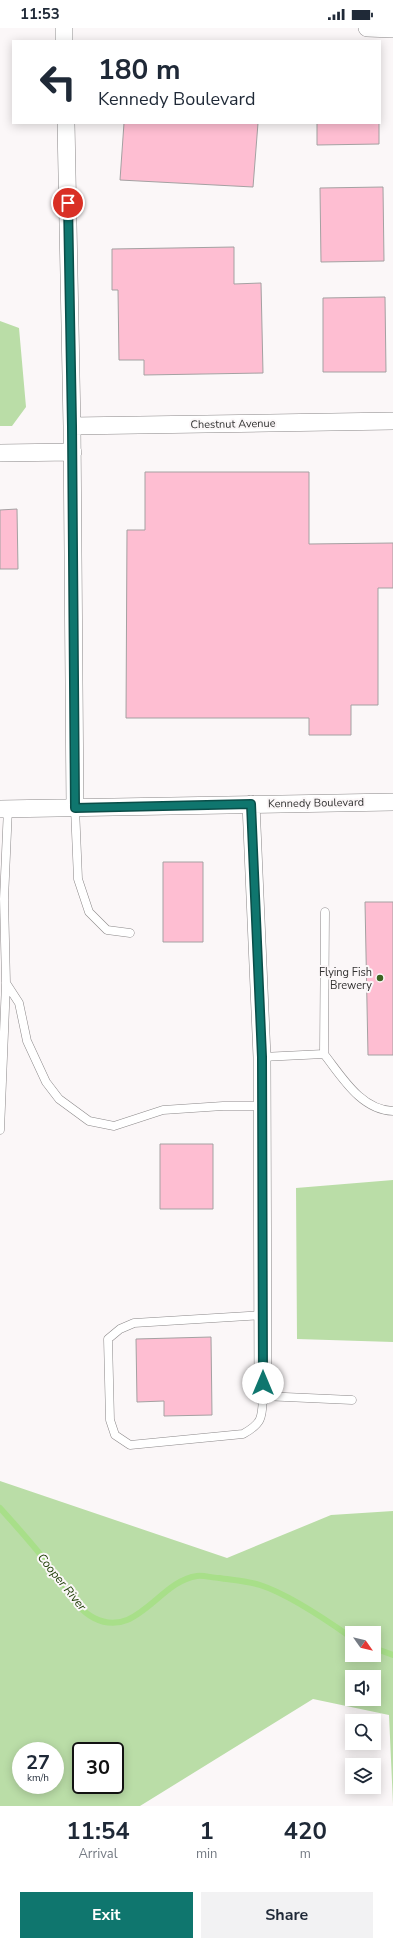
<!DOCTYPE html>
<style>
:root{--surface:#fff;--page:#f2f2f3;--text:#1f2937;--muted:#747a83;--accent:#0f766e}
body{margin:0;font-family:"Nunito Sans",sans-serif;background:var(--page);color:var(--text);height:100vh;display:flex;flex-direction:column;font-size:15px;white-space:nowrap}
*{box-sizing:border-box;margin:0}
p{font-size:13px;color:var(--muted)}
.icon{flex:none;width:22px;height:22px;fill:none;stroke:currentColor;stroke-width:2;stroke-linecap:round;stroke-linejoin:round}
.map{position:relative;height:1778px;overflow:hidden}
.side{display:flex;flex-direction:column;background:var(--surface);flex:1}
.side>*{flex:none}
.guide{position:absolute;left:12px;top:12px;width:369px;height:84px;border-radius:0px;box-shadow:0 2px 10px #0003;background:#fff;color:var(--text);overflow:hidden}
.needle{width:26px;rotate:124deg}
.tools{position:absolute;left:345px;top:1598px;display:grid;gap:8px}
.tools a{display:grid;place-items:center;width:36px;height:36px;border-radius:0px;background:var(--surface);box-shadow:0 2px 10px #0003;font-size:20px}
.speed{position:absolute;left:12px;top:1714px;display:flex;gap:8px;font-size:20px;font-weight:700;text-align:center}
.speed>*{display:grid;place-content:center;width:52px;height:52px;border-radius:50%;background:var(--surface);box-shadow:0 2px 10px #0003;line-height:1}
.speed small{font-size:10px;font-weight:400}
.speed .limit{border:2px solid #111;border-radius:6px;background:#fff;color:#111}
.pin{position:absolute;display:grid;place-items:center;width:34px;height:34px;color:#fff;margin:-17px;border:2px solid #fff;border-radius:50%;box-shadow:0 1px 4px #0007}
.me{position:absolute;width:44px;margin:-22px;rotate:0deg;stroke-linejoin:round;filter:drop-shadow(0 0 3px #0008)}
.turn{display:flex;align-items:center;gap:14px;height:84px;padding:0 20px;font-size:18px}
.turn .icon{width:52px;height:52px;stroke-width:2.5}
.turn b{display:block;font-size:28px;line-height:34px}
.eta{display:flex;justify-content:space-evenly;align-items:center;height:68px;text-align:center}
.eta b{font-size:24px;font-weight:700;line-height:28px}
.action{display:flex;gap:8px;margin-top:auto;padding:8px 20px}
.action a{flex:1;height:46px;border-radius:0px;background:var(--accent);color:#fff;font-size:16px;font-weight:700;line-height:46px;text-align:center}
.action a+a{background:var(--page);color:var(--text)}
.status{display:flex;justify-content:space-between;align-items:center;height:28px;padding:0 20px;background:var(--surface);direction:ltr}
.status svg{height:11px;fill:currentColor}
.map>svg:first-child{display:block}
.green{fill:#badda7;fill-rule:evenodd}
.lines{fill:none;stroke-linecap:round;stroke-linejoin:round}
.stream{stroke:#a8df89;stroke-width:6}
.building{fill:#febed2;stroke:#a4a1a2}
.service-casing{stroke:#8b8889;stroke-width:9}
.minor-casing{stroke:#8b8889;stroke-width:18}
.service{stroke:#fff;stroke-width:8}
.minor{stroke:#fff;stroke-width:17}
.route-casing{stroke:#0a4d48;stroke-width:10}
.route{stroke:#0f766e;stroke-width:7}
.poi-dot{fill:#3b6420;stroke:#fbf7f8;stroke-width:1.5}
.labels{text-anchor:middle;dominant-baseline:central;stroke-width:4;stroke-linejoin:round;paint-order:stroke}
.street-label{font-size:11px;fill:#333232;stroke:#fbf7f8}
.poi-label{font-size:11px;fill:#333232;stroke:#fbf7f8;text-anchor:end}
.water-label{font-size:12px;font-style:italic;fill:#1a3b00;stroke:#fbf7f8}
</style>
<div class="status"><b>11:53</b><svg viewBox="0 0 49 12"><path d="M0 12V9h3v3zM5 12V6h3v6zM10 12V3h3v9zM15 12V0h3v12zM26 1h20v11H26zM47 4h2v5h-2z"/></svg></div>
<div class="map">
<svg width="393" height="1778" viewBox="0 0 393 1778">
<rect width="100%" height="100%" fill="#fbf7f8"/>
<!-- green -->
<path class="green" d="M 0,293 L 19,300 L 26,379 L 12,398 L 0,398 Z
M 393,1152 L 393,1314 L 297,1311 L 296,1160 Z
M 0,1453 L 227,1530 L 331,1487 L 393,1483 L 393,1776 L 389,1687 L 313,1671 L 140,1778 L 0,1778 ZM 352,1605 L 374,1605 L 374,1627 L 352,1627 ZM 352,1649 L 374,1649 L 374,1671 L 352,1671 ZM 21,1723 L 55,1723 L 55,1757 L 21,1757 ZM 81,1723 L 115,1723 L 115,1757 L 81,1757 Z"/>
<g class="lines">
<!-- stream -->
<path class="stream" d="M 0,1480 C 20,1502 39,1524 57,1547 C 69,1562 76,1581 94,1590 C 137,1612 159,1553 197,1548 C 204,1547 212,1550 219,1550 C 232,1552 247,1553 260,1557 C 288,1566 328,1593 352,1610
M 374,1620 L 393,1627"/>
</g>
<!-- building -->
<path class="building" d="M 124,95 L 258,95 L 253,159 L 120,152 Z
M 317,95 L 379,95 L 379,116 L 317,117 Z
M 383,159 L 384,233 L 321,234 L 320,160 Z
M 234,219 L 234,256 L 261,255 L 263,345 L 144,347 L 144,332 L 119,332 L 118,262 L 112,262 L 112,221 Z
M 385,269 L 386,344 L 323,344 L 323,270 Z
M 145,444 L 309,444 L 309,516 L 393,515 L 393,560 L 378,560 L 378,677 L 351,677 L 351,707 L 309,707 L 309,690 L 126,690 L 127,502 L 145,502 Z
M 17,481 L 18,541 L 0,541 L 0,482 Z
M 163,834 L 203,834 L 203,914 L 163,914 Z
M 365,874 L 393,874 L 393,1027 L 368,1027 Z
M 160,1116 L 213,1116 L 213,1181 L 160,1181 Z
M 211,1309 L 212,1387 L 164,1388 L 164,1373 L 137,1374 L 136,1311 Z"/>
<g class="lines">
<!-- service casing -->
<g class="service-casing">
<path id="service" d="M 75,780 L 78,851 L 89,884 L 107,902 L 130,905
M 6,955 L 19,975 L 27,1013 L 46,1054 L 59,1071 L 89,1093 L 114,1098 L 163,1082 L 223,1078 L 263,1078
M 324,1026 C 342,1049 361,1082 393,1083
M 262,1029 L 324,1026 L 325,884
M 0,1102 L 6,955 L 4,871 L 8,780
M 263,1287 L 134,1295 L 120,1301 L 108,1311 L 110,1392 L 115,1407 L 130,1417 L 243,1406 C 263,1395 262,1389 263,1368 L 352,1372"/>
</g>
<!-- minor casing -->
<g class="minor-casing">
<path id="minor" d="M 64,0 L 64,13
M 367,0 L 393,1
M 66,95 L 72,398 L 75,780
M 72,398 L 393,393
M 0,425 L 73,424
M 251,776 L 262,1029 L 263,1368
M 0,781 L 393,774"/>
</g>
<!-- service -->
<use href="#service" class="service"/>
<!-- minor -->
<use href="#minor" class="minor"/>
</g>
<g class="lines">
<!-- route casing -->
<g class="route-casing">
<path id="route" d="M 68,175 L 72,398 L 75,780 L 251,776 L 262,1029 L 263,1355"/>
</g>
<!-- route -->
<use href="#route" class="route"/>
</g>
<!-- markers -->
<circle class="poi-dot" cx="380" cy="950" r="4"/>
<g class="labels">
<!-- street labels -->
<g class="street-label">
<text transform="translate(233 396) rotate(-1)">Chestnut Avenue</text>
<text transform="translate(316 775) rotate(-1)">Kennedy Boulevard</text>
</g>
<!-- poi labels -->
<g class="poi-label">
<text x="372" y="944">Flying Fish<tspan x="372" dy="13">Brewery</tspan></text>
</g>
<!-- water labels -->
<g class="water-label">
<text transform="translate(62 1554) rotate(51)">Cooper River</text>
</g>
</g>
</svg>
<div class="tools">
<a><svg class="needle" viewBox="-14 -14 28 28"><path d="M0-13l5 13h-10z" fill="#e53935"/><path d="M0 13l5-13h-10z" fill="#747a83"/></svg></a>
<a><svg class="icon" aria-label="sound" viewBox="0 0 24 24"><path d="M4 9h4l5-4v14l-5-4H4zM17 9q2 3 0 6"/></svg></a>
<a><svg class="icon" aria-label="search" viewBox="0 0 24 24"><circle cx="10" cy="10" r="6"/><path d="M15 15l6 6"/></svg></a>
<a><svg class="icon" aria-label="layers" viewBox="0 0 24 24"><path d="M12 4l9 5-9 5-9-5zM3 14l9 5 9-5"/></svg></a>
</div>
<div class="speed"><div>27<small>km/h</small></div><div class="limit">30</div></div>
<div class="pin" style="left:68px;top:175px;background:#d93025"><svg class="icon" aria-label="arrive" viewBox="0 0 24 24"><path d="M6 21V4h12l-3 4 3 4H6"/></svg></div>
<svg class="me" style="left:263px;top:1355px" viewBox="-20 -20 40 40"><circle r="19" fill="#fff"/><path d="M0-13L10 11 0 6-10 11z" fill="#0f766e"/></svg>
<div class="guide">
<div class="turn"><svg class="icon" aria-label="left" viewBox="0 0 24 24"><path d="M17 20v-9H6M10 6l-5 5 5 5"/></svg><div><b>180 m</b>Kennedy Boulevard</div></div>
</div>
</div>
<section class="side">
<div class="eta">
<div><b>11:54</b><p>Arrival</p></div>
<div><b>1</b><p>min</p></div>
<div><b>420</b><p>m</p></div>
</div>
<div class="action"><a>Exit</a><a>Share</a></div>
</section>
